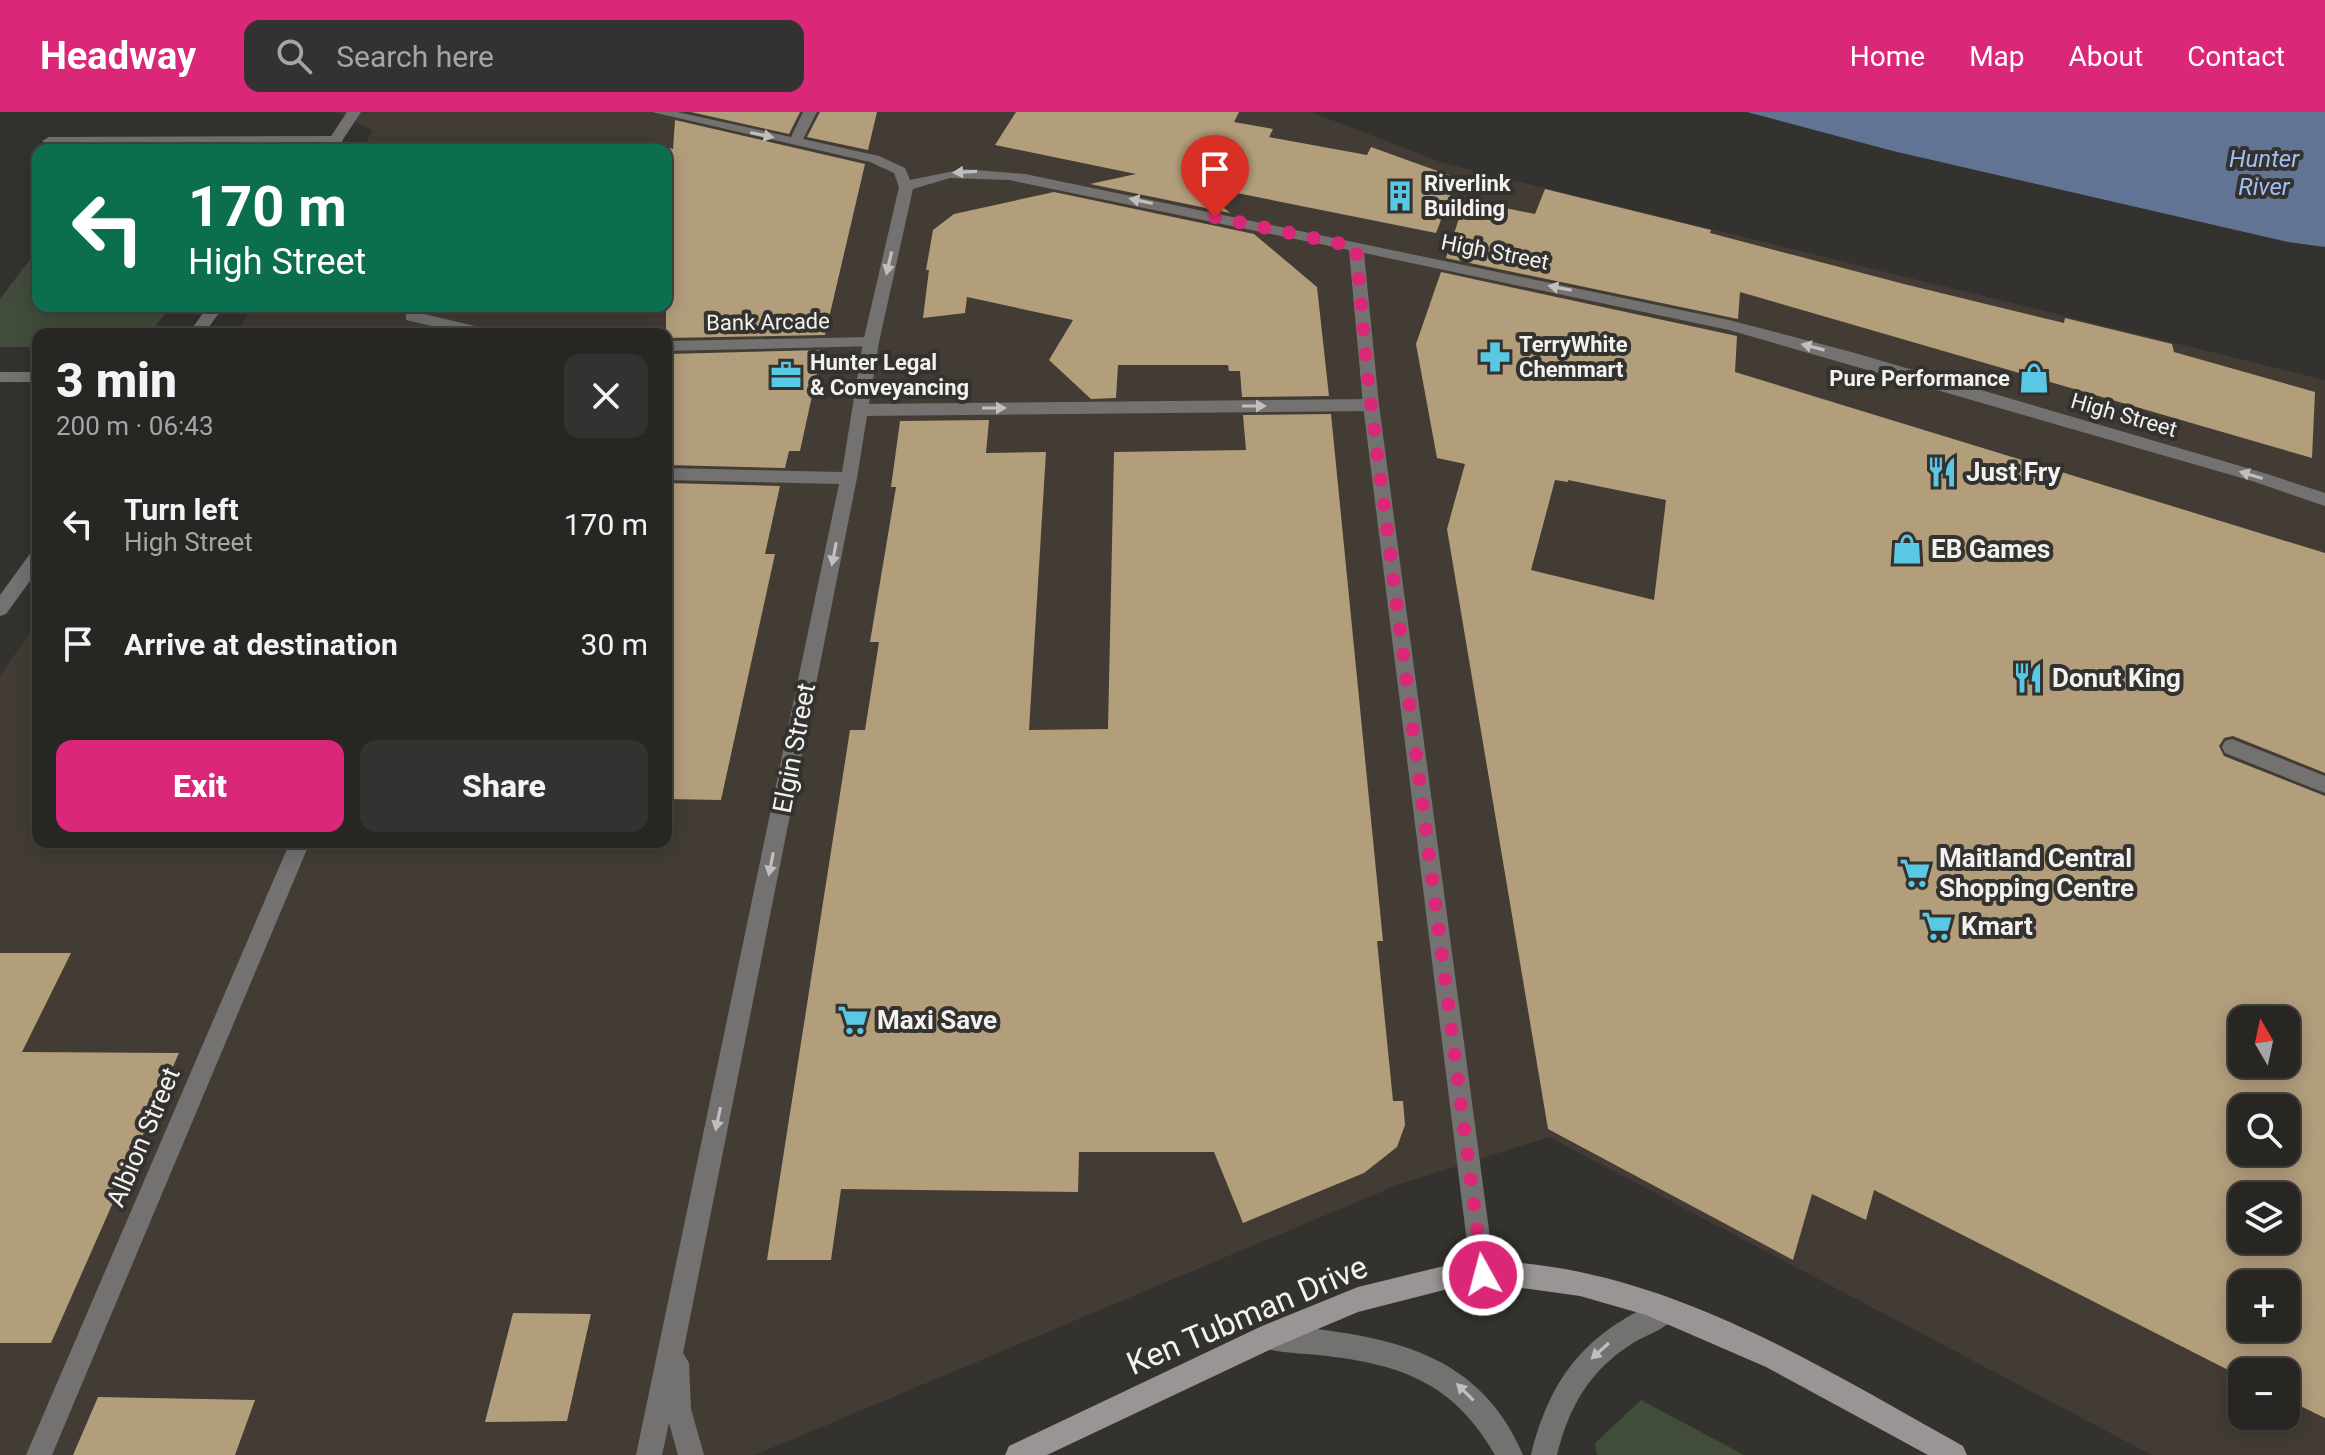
<!DOCTYPE html>
<meta charset="utf-8">
<style>
:root{--surface:#272623;--page:#333230;--text:#f1f3f6;--muted:#a4a5a6;--line:#434341;--accent:#db2777}
body{margin:0;font-family:Roboto,sans-serif;background:var(--page);color:var(--text);height:100vh;display:flex;flex-direction:column;font-size:30px;white-space:nowrap}
*{box-sizing:border-box;margin:0}
p{font-size:26px;color:var(--muted)}
.icon{flex:none;width:44px;height:44px;fill:none;stroke:currentColor;stroke-width:2;stroke-linecap:round;stroke-linejoin:round}
.map{position:relative;flex:1;overflow:hidden}
.details{position:absolute;left:32px;top:216px;width:640px;height:520px;display:flex;flex-direction:column;background:var(--surface);border-radius:16px;box-shadow:0 4px 20px #0003,0 0 0 2px var(--line)}
.details>*{flex:none}
.guide{position:absolute;left:32px;top:32px;width:640px;height:168px;border-radius:16px;box-shadow:0 4px 20px #0003,0 0 0 2px var(--line);background:#0b6e4f;color:#fff;overflow:hidden}
.needle{width:52px;rotate:351deg}
.buttons{position:absolute;left:2228px;top:894px;display:grid;gap:16px}
.buttons a{display:grid;place-items:center;width:72px;height:72px;border-radius:16px;background:var(--surface);box-shadow:0 4px 20px #0003,0 0 0 2px var(--line);font-size:40px}
.pin{position:absolute;display:grid;place-items:center;width:68px;height:68px;color:#fff;margin:-82px -34px;border-radius:50% 50% 50% 0;rotate:-45deg;box-shadow:0 0 8px #0007}
.pin .icon{rotate:45deg}
.me{position:absolute;width:88px;margin:-44px;rotate:353deg;stroke-linejoin:round;filter:drop-shadow(0 0 6px #0008)}
.turn{display:flex;align-items:center;gap:28px;height:168px;padding:0 24px;font-size:36px}
.turn .icon{width:104px;height:104px;stroke-width:2.5}
.turn b{display:block;font-size:56px;line-height:68px}
.round{display:grid;place-items:center;flex:none;width:84px;height:84px;border-radius:16px;background:var(--page)}
.summary{display:flex;align-items:center;justify-content:space-between;height:136px;padding:0 24px}
h1{font-size:48px;font-weight:800;line-height:60px}
.cta{display:flex;gap:16px;margin-top:auto;padding:16px 24px}
.cta a{flex:1;height:92px;border-radius:16px;background:var(--accent);color:#fff;font-size:32px;font-weight:800;line-height:92px;text-align:center}
.cta a+a{background:var(--page);color:var(--text)}
ul{padding:0;list-style:none}
li{display:flex;align-items:center;gap:24px;height:120px;padding:0 24px}
li div{flex:1}
li b{display:block;font-size:30px}
li em{font-style:normal}
header{display:flex;align-items:center;gap:48px;box-sizing:border-box;height:112px;padding:0 40px;background:var(--accent);color:#fff}
header strong{font-size:38px}
nav{display:flex;gap:44px;margin-inline-start:auto;font-size:28px}
.search{width:560px;height:72px;background:var(--page);display:flex;align-items:center;gap:20px;box-sizing:border-box;padding:0 28px;border-radius:16px;color:var(--muted);font-size:30px}
.map>svg:first-child{display:block}
.built{fill:#423c34;fill-rule:evenodd}
.green{fill:#414c3a}
.water{fill:#627493}
.building{fill:#b39e7c;fill-rule:evenodd}
.lines{fill:none;stroke-linecap:round;stroke-linejoin:round}
.lane{fill:#747271;fill-rule:evenodd}
.street{fill:#747271;fill-rule:evenodd}
.secondary{fill:#989594;fill-rule:evenodd}
.oneway{fill:#c0bfbd}
.route{stroke:#db2777;stroke-width:14;stroke-dasharray:0 25.2}
.labels{text-anchor:middle;dominant-baseline:central;stroke-width:8;stroke-linejoin:round;paint-order:stroke}
.far-poi-label{font-size:22px;font-weight:bold;fill:#f3f2f0;stroke:#34322f;text-anchor:start}
.far-street-label{font-size:22px;fill:#f3f2f0;stroke:#34322f}
.far-water-label{font-size:24px;font-style:italic;fill:#a0bff4;stroke:#34322f}
.poi-label{font-size:26px;font-weight:bold;fill:#f3f2f0;stroke:#34322f;text-anchor:start}
.street-label{font-size:26px;fill:#f3f2f0;stroke:#34322f}
.near-street-label{font-size:32px;fill:#f3f2f0;stroke:#34322f}
</style>
<header>
<strong>Headway</strong>
<div class="search"><svg class="icon" aria-label="search" viewBox="0 0 24 24"><circle cx="10" cy="10" r="6"/><path d="M15 15l6 6"/></svg>Search here</div>
<nav><a>Home</a><a>Map</a><a>About</a><a>Contact</a></nav>
</header>
<div class="map">
<svg width="2325" height="1343" viewBox="0 0 2325 1343">
<rect width="100%" height="100%" fill="#34322f"/>
<!-- built -->
<path class="built" d="M 337,0 L 1311,0 L 1443,51 L 2325,268 L 2325,1343 L 2152,1343 L 1549,1025 L 1397,1073 L 755,1343 L 0,1343 L 0,564 L 38,509 L 38,730 L 666,730 L 666,222 L 235,222 L 254,194 L 666,194 L 666,38 L 361,38 L 373,19 ZM 2242,908 L 2286,908 L 2286,952 L 2242,952 ZM 2242,996 L 2286,996 L 2286,1040 L 2242,1040 ZM 2242,1084 L 2286,1084 L 2286,1128 L 2242,1128 ZM 2242,1172 L 2286,1172 L 2286,1216 L 2242,1216 ZM 2242,1260 L 2286,1260 L 2286,1304 L 2242,1304 Z"/>
<!-- green -->
<path class="green" d="M 34,142 L 38,142 L 38,194 L 170,194 L 150,222 L 38,222 L 38,235 L 0,235 L 0,187 Z
M 1641,1288 L 1744,1343 L 1597,1343 L 1595,1331 Z"/>
<!-- water -->
<path class="water" d="M 1747,0 L 2325,0 L 2325,135 L 2288,130 L 1893,39 Z"/>
<!-- building -->
<path class="building" d="M 691,0 L 800,0 L 789,22 Z
M 820,0 L 877,0 L 868,38 L 807,25 Z
M 1016,0 L 1239,0 L 1234,10 L 1273,17 L 1269,25 L 1367,43 L 1371,35 L 1457,66 L 1436,121 L 1197,73 L 1230,101 L 1090,72 L 1136,62 L 995,33 Z
M 675,8 L 865,52 L 825,223 L 666,226 L 666,35 L 673,37 Z
M 1545,77 L 1711,118 L 1710,121 L 1904,172 L 2064,211 L 2065,206 L 2172,232 L 2174,240 L 2315,280 L 2312,346 L 1740,180 L 1738,207 L 1446,146 L 1465,88 L 1535,102 Z
M 1054,80 L 1254,122 L 1317,175 L 1329,284 L 1242,285 L 1240,259 L 1229,259 L 1228,253 L 1118,253 L 1116,286 L 1091,287 L 1049,248 L 1073,208 L 967,185 L 965,201 L 923,206 L 929,158 L 926,158 L 933,118 L 954,102 Z
M 1441,160 L 1737,224 L 1735,260 L 2325,441 L 2325,661 L 2233,624 L 2224,626 L 2219,634 L 2224,644 L 2325,684 L 2325,1306 L 2286,1287 L 2286,1260 L 2242,1260 L 2242,1265 L 1874,1078 L 1866,1108 L 1812,1082 L 1793,1148 L 1548,1017 L 1447,417 L 1465,352 L 1437,346 L 1416,232 ZM 1555,368 L 1568,370 L 1568,368 L 1666,388 L 1654,488 L 1531,458 ZM 2242,908 L 2286,908 L 2286,952 L 2242,952 ZM 2242,996 L 2286,996 L 2286,1040 L 2242,1040 ZM 2242,1084 L 2286,1084 L 2286,1128 L 2242,1128 ZM 2242,1172 L 2286,1172 L 2286,1216 L 2242,1216 Z
M 822,238 L 800,339 L 789,339 L 785,356 L 666,353 L 666,242 Z
M 1331,302 L 1383,829 L 1377,829 L 1393,989 L 1403,989 L 1405,1013 L 1397,1035 L 1364,1061 L 1243,1111 L 1214,1040 L 1079,1040 L 1078,1080 L 841,1077 L 831,1148 L 767,1148 L 850,618 L 865,618 L 879,530 L 870,530 L 896,375 L 891,375 L 900,309 L 989,308 L 986,341 L 1046,340 L 1029,618 L 1108,617 L 1114,340 L 1246,338 L 1243,303 Z
M 666,371 L 780,374 L 765,442 L 775,442 L 721,688 L 666,687 Z
M 0,841 L 71,841 L 22,940 L 179,941 L 51,1231 L 0,1231 Z
M 513,1201 L 591,1202 L 567,1309 L 485,1310 Z
M 98,1285 L 255,1288 L 235,1343 L 73,1343 Z"/>
<g class="lines">
<!-- lane -->
<path class="lane" d="M 336,24 L 343,28 L 341,31 L 49,33 L 42,29 L 49,25 Z
M 411,199 L 492,218 L 495,222 L 466,222 L 406,208 L 406,200 Z
M 871,225 L 879,230 L 877,234 L 666,239 L 666,229 Z
M 1371,287 L 1379,293 L 1371,299 L 860,304 L 852,298 L 860,292 Z
M 2232,627 L 2325,664 L 2325,681 L 2225,641 L 2222,635 L 2225,629 Z"/>
<!-- street -->
<path class="street" d="M 347,0 L 361,0 L 336,38 L 322,38 Z
M 652,0 L 677,0 L 791,25 L 803,0 L 817,0 L 803,27 L 879,44 L 905,56 L 910,68 L 964,57 L 1025,62 L 1729,208 L 1855,241 L 2264,361 L 2325,381 L 2325,394 L 2252,369 L 1729,218 L 1364,141 L 1379,293 L 1495,1163 L 1492,1172 L 1483,1175 L 1474,1172 L 1471,1163 L 1363,293 L 1349,138 L 1009,68 L 950,66 L 913,77 L 879,230 L 857,366 L 683,1241 L 689,1251 L 691,1297 L 704,1343 L 678,1343 L 669,1311 L 662,1343 L 636,1343 L 839,372 L 666,368 L 666,356 L 842,360 L 863,230 L 899,75 L 894,61 L 870,50 Z
M 208,194 L 224,194 L 204,222 L 188,222 Z
M 0,260 L 38,260 L 38,270 L 0,270 Z
M 38,437 L 38,458 L 6,502 L 0,504 L 0,483 L 32,439 Z
M 290,730 L 310,730 L 52,1343 L 26,1343 Z
M 1666,1186 L 1675,1190 L 1679,1199 C 1672,1215 1648,1222 1633,1231 C 1590,1258 1569,1294 1557,1343 L 1531,1343 C 1551,1262 1588,1219 1666,1186 Z
M 1268,1212 C 1373,1222 1477,1232 1523,1343 L 1495,1343 C 1455,1273 1404,1253 1327,1244 C 1305,1241 1279,1242 1259,1234 L 1255,1225 L 1259,1216 Z"/>
<!-- secondary -->
<path class="secondary" d="M 1514,1150 C 1536,1153 1559,1155 1580,1160 C 1718,1189 1842,1267 1963,1334 L 1967,1343 L 1928,1343 L 1766,1255 L 1646,1203 L 1580,1184 L 1514,1175 L 1448,1177 L 1358,1200 L 1280,1233 L 1047,1343 L 1005,1343 L 1009,1334 L 1262,1214 L 1358,1175 L 1448,1153 Z"/>
</g>
<!-- one-way arrows -->
<defs><path id="oneway-solid" d="M-6-.8H1V-3.2L6.5 0L1 3.2V.8H-6Z" transform="scale(2)"/></defs>
<g class="oneway">
<use href="#oneway-solid" transform="translate(762 23) rotate(12)"/>
<use href="#oneway-solid" transform="translate(965 60) rotate(177)"/>
<use href="#oneway-solid" transform="translate(1141 89) rotate(-168)"/>
<use href="#oneway-solid" transform="translate(889 151) rotate(103)"/>
<use href="#oneway-solid" transform="translate(1560 176) rotate(-169)"/>
<use href="#oneway-solid" transform="translate(1813 235) rotate(-165)"/>
<use href="#oneway-solid" transform="translate(1254 294)"/>
<use href="#oneway-solid" transform="translate(994 296)"/>
<use href="#oneway-solid" transform="translate(2251 363) rotate(-163)"/>
<use href="#oneway-solid" transform="translate(834 442) rotate(101)"/>
<use href="#oneway-solid" transform="translate(771 752) rotate(101)"/>
<use href="#oneway-solid" transform="translate(718 1007) rotate(102)"/>
<use href="#oneway-solid" transform="translate(1600 1239) rotate(138)"/>
<use href="#oneway-solid" transform="translate(1465 1280) rotate(-135)"/>
</g>
<g class="lines">
<!-- route -->
<path class="route" d="M 1215,105 L 1356,135 L 1368,269 L 1483,1163"/>
</g>
<!-- icons -->
<defs>
<g id="building-bare" transform="scale(2.4)"><path d="M-4-6H4V6H1V3H-1V6H-4ZM-2.5-4.3h1.7v1.8h-1.7ZM.8-4.3h1.7v1.8H.8ZM-2.5-1h1.7V.8h-1.7ZM.8-1h1.7V.8H.8Z" fill="#59c8e4" stroke="#34322f" stroke-width="2.5" paint-order="stroke"/></g>
<g id="pharmacy-bare" transform="scale(2.4)"><path d="M-2-6h4v4h4v4h-4v4h-4v-4h-4v-4h4Z" fill="#59c8e4" stroke="#34322f" stroke-width="2.5" paint-order="stroke"/></g>
<g id="office-bare" transform="scale(2.4)"><path d="M-6-3h4V-5.5h4V-3h4V5H-6ZM-1-4.5V-3h2v-1.5ZM-6 0V1H6V0Z" fill="#59c8e4" stroke="#34322f" stroke-width="2.5" paint-order="stroke"/></g>
<g id="shop-bare" transform="scale(2.4)"><path d="M-5-2.5h2.3a2.7 3.5 0 0 1 5.4 0H5L5.5 6h-11ZM-1.5-2.5h3a1.5 2.3 0 0 0-3 0Z" fill="#59c8e4" stroke="#34322f" stroke-width="2.5" paint-order="stroke"/></g>
<g id="restaurant-bare" transform="scale(2.4)"><path d="M-5-6h1v4h1v-4h1v4h1v-4h1v5L-1.5 .5V6h-2V.5L-5-1ZM5-6V6H3V1.5H1.5Q1.5-4 5-6Z" fill="#59c8e4" stroke="#34322f" stroke-width="2.5" paint-order="stroke"/></g>
<g id="supermarket-bare" transform="scale(2.4)"><path d="M-6-5.5h2.5l.6 2H6L4.5 2H-2.5L-4.4-4H-6ZM-1.5 3.2a1.3 1.3 0 1 0 .1 0ZM3 3.2a1.3 1.3 0 1 0 .1 0Z" fill="#59c8e4" stroke="#34322f" stroke-width="2.5" paint-order="stroke"/></g>
</defs>
<g fill-rule="evenodd">
<use href="#building-bare" x="1400" y="84"/>
<use href="#pharmacy-bare" x="1495" y="245"/>
<use href="#office-bare" x="786" y="263"/>
<use href="#shop-bare" x="2034" y="266"/>
<use href="#restaurant-bare" x="1942" y="360"/>
<use href="#shop-bare" x="1907" y="437"/>
<use href="#restaurant-bare" x="2028" y="566"/>
<use href="#supermarket-bare" x="1915" y="761"/>
<use href="#supermarket-bare" x="1937" y="814"/>
<use href="#supermarket-bare" x="853" y="908"/>
</g>
<g class="labels">
<!-- far-poi labels -->
<g class="far-poi-label">
<text x="1424" y="71">Riverlink<tspan x="1424" dy="25">Building</tspan></text>
<text x="1519" y="232">TerryWhite<tspan x="1519" dy="25">Chemmart</tspan></text>
<text x="810" y="250">Hunter Legal<tspan x="810" dy="25">&amp; Conveyancing</tspan></text>
<text x="2010" y="266" text-anchor="end">Pure Performance</text>
</g>
<!-- far-street labels -->
<g class="far-street-label">
<text transform="translate(1495 140) rotate(11)">High Street</text>
<text transform="translate(768 210) rotate(-1)">Bank Arcade</text>
<text transform="translate(2124 303) rotate(16)">High Street</text>
</g>
<!-- far-water labels -->
<g class="far-water-label">
<text x="2264" y="47">Hunter<tspan x="2264" dy="28">River</tspan></text>
</g>
<!-- poi labels -->
<g class="poi-label">
<text x="1966" y="360">Just Fry</text>
<text x="1931" y="437">EB Games</text>
<text x="2052" y="566">Donut King</text>
<text x="1939" y="746">Maitland Central<tspan x="1939" dy="30">Shopping Centre</tspan></text>
<text x="1961" y="814">Kmart</text>
<text x="877" y="908">Maxi Save</text>
</g>
<!-- street labels -->
<g class="street-label">
<text transform="translate(794 636) rotate(-79)">Elgin Street</text>
<text transform="translate(143 1025) rotate(-67)">Albion Street</text>
</g>
<!-- near-street labels -->
<g class="near-street-label">
<text transform="translate(1247 1203) rotate(-23)">Ken Tubman Drive</text>
</g>
</g>
</svg>
<div class="buttons">
<a><svg class="needle" viewBox="-14 -14 28 28"><path d="M0-13l5 13h-10z" fill="#e53935"/><path d="M0 13l5-13h-10z" fill="#a4a5a6"/></svg></a>
<a><svg class="icon" aria-label="search" viewBox="0 0 24 24"><circle cx="10" cy="10" r="6"/><path d="M15 15l6 6"/></svg></a>
<a><svg class="icon" aria-label="layers" viewBox="0 0 24 24"><path d="M12 4l9 5-9 5-9-5zM3 14l9 5 9-5"/></svg></a>
<a>+</a>
<a>−</a>
</div>
<div class="pin" style="left:1215px;top:105px;background:#d93025"><svg class="icon" aria-label="arrive" viewBox="0 0 24 24"><path d="M6 21V4h12l-3 4 3 4H6"/></svg></div>
<svg class="me" style="left:1483px;top:1163px" viewBox="-20 -20 40 40"><circle r="17" fill="#db2777" stroke="#fff" stroke-width="3"/><path d="M0-11L8 9 0 5-8 9z" fill="#fff"/></svg>
<div class="guide">
<div class="turn"><svg class="icon" aria-label="left" viewBox="0 0 24 24"><path d="M17 20v-9H6M10 6l-5 5 5 5"/></svg><div><b>170 m</b>High Street</div></div>
</div>
<section class="details">
<div class="summary"><div><h1>3 min</h1><p>200 m · 06:43</p></div><a class="round"><svg class="icon" aria-label="close" viewBox="0 0 24 24"><path d="M6 6l12 12M18 6L6 18"/></svg></a></div>
<ul>
<li><svg class="icon" aria-label="left" viewBox="0 0 24 24"><path d="M17 20v-9H6M10 6l-5 5 5 5"/></svg><div><b>Turn left</b><p>High Street</p></div><em>170 m</em></li>
<li><svg class="icon" aria-label="arrive" viewBox="0 0 24 24"><path d="M6 21V4h12l-3 4 3 4H6"/></svg><div><b>Arrive at destination</b></div><em>30 m</em></li>
</ul>
<div class="cta"><a>Exit</a><a>Share</a></div>
</section>
</div>
